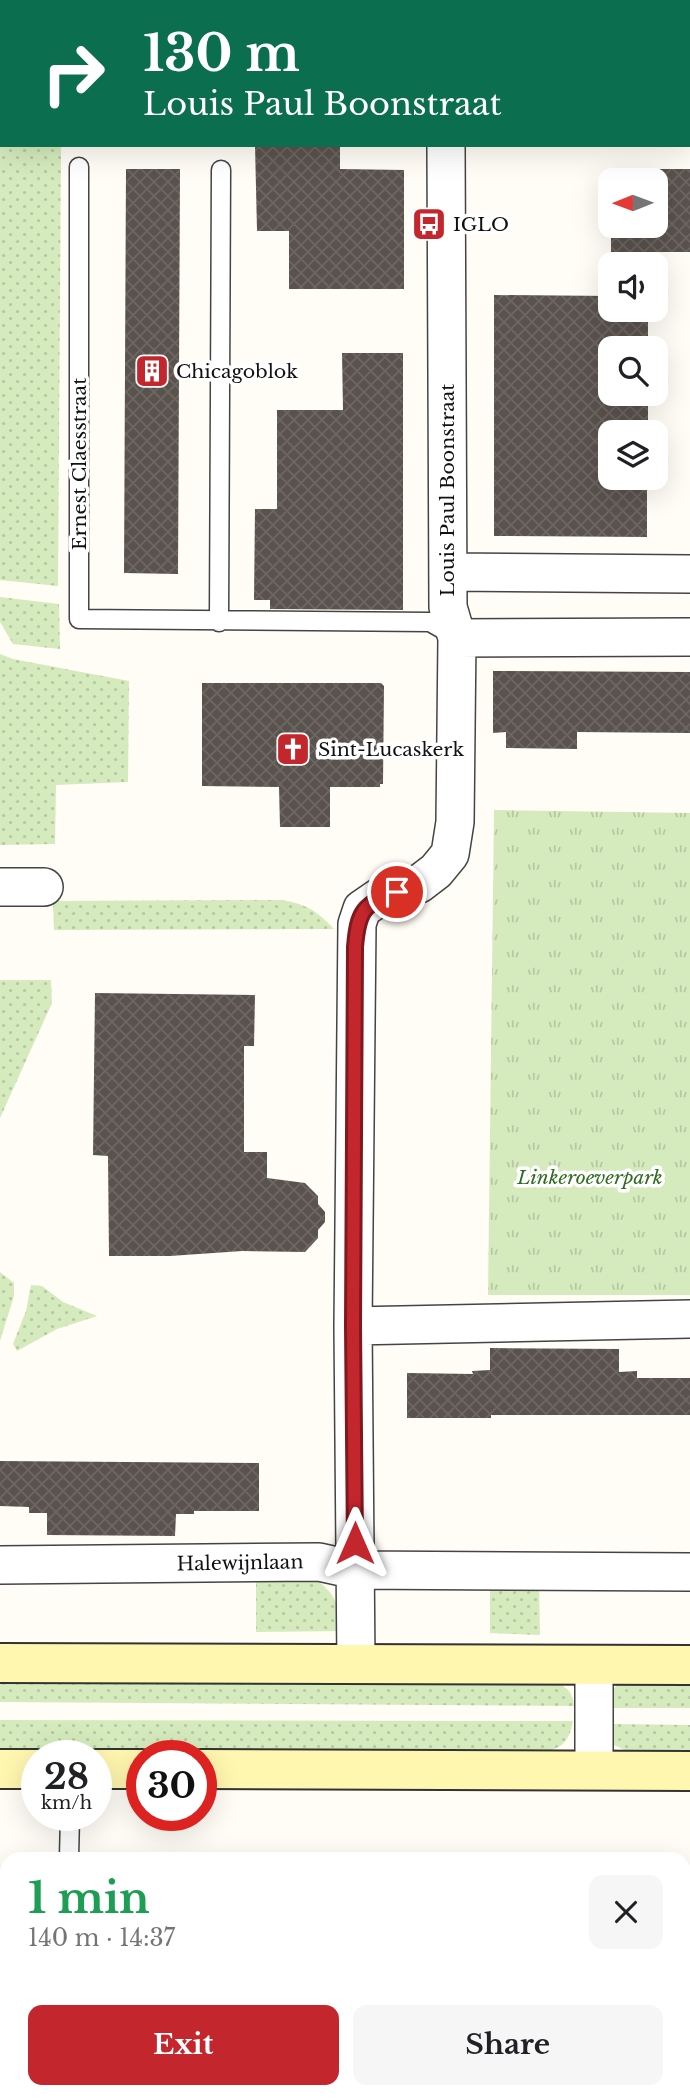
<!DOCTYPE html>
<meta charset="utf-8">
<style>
:root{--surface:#fff;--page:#f6f6f6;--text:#202124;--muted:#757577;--accent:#c4262e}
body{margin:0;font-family:"Libre Baskerville",serif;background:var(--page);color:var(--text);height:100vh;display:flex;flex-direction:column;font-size:26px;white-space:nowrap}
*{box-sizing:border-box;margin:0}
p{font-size:23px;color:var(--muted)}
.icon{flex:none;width:38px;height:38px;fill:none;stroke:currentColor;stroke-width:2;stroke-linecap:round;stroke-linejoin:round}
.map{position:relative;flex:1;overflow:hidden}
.panel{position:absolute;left:0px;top:1852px;width:691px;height:247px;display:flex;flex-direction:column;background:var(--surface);border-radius:21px 21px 0 0;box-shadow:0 7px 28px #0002}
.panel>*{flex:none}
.hud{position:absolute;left:0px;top:0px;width:691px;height:147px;box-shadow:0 7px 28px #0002;background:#0b6e4f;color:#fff;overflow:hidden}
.needle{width:46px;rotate:269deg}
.fabs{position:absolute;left:598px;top:168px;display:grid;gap:14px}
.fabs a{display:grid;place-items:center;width:70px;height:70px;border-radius:14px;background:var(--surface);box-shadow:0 7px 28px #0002;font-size:35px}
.speed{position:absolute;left:21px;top:1740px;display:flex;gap:14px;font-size:35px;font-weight:700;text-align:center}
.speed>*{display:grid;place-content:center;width:91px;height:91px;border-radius:50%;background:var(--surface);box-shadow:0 7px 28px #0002;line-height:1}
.speed small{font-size:18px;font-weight:400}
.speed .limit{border:10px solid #d22;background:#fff;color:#111}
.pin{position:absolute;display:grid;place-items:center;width:60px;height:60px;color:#fff;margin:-30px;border:4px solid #fff;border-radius:50%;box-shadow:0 2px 7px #0007}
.me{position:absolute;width:77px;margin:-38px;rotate:0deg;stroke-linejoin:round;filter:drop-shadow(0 0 5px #0008)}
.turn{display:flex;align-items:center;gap:24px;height:147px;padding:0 28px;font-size:32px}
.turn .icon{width:91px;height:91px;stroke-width:2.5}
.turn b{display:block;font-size:49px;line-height:60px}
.round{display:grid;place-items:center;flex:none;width:74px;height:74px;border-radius:14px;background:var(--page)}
.summary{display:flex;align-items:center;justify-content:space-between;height:119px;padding:0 28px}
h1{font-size:42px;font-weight:800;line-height:52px;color:#1e9e55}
.cta{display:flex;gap:14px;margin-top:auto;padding:14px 28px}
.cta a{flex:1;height:80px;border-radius:14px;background:var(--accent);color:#fff;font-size:28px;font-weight:800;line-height:80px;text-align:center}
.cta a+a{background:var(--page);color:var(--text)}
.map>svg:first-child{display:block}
.grass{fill:url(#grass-dots)}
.park{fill:url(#park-tufts)}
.building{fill:url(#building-cross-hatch)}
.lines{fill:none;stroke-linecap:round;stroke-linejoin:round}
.service-casing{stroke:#444;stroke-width:21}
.minor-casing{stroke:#444;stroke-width:40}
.secondary-casing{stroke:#333;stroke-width:42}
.service{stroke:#fff;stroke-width:18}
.minor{stroke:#fff;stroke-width:37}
.secondary{stroke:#fff6b0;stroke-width:38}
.route-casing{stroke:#7f191e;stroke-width:18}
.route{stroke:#c4262e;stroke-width:12}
.labels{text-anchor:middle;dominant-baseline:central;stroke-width:7;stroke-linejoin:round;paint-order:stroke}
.poi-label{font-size:19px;fill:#111;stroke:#fff;text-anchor:start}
.street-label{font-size:19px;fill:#111;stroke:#fff}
.park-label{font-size:19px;font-style:italic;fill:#2f6b1f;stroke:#fff}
</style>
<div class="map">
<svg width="690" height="2098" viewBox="0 0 690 2098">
<defs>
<pattern id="grass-dots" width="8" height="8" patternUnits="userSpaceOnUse" patternTransform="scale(1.75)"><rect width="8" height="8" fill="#d5ebbd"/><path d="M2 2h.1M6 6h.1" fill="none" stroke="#b6c8a1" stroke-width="1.8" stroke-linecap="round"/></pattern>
<pattern id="park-tufts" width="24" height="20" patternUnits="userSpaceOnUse" patternTransform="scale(1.75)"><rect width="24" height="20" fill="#d5ebbd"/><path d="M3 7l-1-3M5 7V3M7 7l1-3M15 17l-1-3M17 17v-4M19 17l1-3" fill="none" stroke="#b6c8a1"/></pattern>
<pattern id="building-cross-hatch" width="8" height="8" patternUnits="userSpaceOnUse" patternTransform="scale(1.75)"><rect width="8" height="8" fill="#5a524d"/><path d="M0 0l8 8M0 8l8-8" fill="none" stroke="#6d6662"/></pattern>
</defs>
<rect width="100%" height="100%" fill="#fffdf5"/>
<!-- grass -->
<path class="grass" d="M 0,110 L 2,145 L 59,145 L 61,148 L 58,586 L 0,580 Z
M 0,597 L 59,604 L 60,649 L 13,644 L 0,622 Z
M 0,654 L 13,659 L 129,681 L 128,782 L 56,785 L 55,844 L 0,845 Z
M 281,900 C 306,904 316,910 334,929 L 54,930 L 53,901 Z
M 0,980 L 51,980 L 52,1003 L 0,1118 Z
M 0,1272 L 14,1283 L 14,1296 L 0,1341 Z
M 31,1285 L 42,1286 L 63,1302 L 97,1316 L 57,1329 L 17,1351 L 13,1344 L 26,1311 Z
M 312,1576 C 337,1596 337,1600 343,1631 L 256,1632 L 256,1577 Z
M 490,1579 L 539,1581 L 540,1635 L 490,1633 Z
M 0,1677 L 557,1683 C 568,1688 573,1693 574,1706 L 0,1702 Z
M 623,1680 L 690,1680 L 690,1708 L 612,1708 C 611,1694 611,1688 623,1680 Z
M 0,1720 L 573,1721 C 570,1737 565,1747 548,1751 L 0,1752 Z
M 612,1724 L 690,1725 L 690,1752 L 627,1751 L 612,1744 Z"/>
<!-- park -->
<path class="park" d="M 494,810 L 690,813 L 690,1295 L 488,1295 Z
M 0,2068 L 7,2068 L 7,2091 L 684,2091 L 684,2072 L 690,2072 L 690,2098 L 0,2098 Z"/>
<!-- building -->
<path class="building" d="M 255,145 L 340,145 L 340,169 L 404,170 L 404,289 L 289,289 L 289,231 L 257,231 Z
M 126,169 L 180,169 L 178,574 L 124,573 Z
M 612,169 L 690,169 L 690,252 L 611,252 L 611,226 L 656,226 L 656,180 L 611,180 Z
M 494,295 L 611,296 L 611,310 L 648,310 L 648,348 L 611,348 L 611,394 L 648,394 L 648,432 L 611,432 L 611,478 L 647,478 L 647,537 L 494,536 Z
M 342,353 L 403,353 L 403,610 L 270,609 L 270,600 L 254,600 L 255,509 L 277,509 L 277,410 L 343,410 Z
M 493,671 L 690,672 L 690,733 L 577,732 L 577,749 L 506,748 L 506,732 L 493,733 Z
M 202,683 L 381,683 L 384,686 L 383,784 L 380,784 L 380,787 L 330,787 L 330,827 L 280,827 L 279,787 L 202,786 Z
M 95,993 L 255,995 L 254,1046 L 244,1046 L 244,1152 L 267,1152 L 267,1178 L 305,1183 L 318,1196 L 318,1204 L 325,1212 L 325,1222 L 318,1230 L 318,1238 L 305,1252 L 242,1251 L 170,1256 L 109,1256 L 108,1156 L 93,1155 Z
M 490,1348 L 619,1349 L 619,1372 L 637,1371 L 637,1378 L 690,1378 L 690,1415 L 491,1415 L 491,1418 L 407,1418 L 407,1373 L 473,1374 L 472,1371 L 490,1370 Z
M 0,1461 L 259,1463 L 259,1511 L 194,1511 L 194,1514 L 176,1514 L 175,1536 L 47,1535 L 47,1513 L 29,1513 L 29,1507 L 0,1506 Z"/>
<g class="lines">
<!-- service casing -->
<g class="service-casing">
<path id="service" d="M 79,167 L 79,619 L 430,622 L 453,635
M 219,622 L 221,170
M 69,1858 L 70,1815
M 0,2042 L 7,2042"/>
</g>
<!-- minor casing -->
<g class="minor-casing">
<path id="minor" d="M 447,2 L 447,0
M 448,572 L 690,574
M 457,638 L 690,637
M 0,887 L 44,887
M 353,1326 L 690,1319
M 0,1565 L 319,1562 L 355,1570 L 690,1572
M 356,1664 L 353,1326 L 357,924 L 362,909 L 378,898 L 419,884 L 436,871 L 450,854 L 455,822 L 457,638 L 448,607 L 446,145
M 594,1770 L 594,1665"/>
</g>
<!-- secondary casing -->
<g class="secondary-casing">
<path id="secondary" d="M 0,1663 L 690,1665
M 0,1769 L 37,1769
M 96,1769 L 142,1769
M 201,1769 L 690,1771"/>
</g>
<!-- service -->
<use href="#service" class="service"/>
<!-- minor -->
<use href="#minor" class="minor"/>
<!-- secondary -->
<use href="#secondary" class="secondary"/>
</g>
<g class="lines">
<!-- route casing -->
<g class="route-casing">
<path id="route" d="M 355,1543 L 353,1326 L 355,947 C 358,911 363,904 397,892"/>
</g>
<!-- route -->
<use href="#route" class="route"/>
</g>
<!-- icons -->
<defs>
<g id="bus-square" transform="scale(1.75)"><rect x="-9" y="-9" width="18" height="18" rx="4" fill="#c4262e" stroke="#fff"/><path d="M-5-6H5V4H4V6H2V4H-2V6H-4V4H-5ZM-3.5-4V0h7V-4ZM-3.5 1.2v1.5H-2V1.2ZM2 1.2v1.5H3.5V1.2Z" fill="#fff"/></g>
<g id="building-square" transform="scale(1.75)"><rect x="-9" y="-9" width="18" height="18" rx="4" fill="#c4262e" stroke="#fff"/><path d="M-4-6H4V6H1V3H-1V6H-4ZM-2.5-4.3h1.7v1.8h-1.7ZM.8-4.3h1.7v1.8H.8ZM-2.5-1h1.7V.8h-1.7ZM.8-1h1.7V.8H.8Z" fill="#fff"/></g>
<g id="church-square" transform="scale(1.75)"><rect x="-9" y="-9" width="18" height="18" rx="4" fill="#c4262e" stroke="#fff"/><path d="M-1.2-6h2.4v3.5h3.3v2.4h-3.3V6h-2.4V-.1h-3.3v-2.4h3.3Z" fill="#fff"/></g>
</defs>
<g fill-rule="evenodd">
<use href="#bus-square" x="429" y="224"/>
<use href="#building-square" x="152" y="371"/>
<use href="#church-square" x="293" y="749"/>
</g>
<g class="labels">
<!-- poi labels -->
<g class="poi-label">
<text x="453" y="224">IGLO</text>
<text x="176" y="371">Chicagoblok</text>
<text x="318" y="749">Sint-Lucaskerk</text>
</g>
<!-- street labels -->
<g class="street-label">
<text transform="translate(79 464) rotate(-90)">Ernest Claesstraat</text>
<text transform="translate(447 490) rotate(-90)">Louis Paul Boonstraat</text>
<text transform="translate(240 1563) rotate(-1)">Halewijnlaan</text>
</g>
<!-- park labels -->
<g class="park-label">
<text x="590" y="1177">Linkeroeverpark</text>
</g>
</g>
</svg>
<div class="fabs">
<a><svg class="needle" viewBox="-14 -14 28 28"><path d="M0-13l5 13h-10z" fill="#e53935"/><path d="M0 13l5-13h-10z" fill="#757577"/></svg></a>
<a><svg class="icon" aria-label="sound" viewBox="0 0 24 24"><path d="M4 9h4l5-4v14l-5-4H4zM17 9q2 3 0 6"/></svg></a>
<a><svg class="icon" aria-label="search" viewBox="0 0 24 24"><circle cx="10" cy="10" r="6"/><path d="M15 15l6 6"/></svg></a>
<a><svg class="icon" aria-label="layers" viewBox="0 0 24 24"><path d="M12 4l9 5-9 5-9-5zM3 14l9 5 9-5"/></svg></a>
</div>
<div class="speed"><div>28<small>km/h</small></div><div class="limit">30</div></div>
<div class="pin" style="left:397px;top:892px;background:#d93025"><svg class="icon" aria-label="arrive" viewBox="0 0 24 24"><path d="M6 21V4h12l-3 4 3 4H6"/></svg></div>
<svg class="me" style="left:355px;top:1543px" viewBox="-20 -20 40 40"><path d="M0-17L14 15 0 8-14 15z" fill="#c4262e" stroke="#fff" stroke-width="4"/></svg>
<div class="hud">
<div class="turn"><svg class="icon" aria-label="right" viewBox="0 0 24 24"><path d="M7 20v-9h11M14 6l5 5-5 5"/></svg><div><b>130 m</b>Louis Paul Boonstraat</div></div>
</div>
<section class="panel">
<div class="summary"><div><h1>1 min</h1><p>140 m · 14:37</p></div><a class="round"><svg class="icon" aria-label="close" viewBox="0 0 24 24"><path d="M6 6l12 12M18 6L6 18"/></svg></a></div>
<div class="cta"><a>Exit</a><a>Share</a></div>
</section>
</div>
